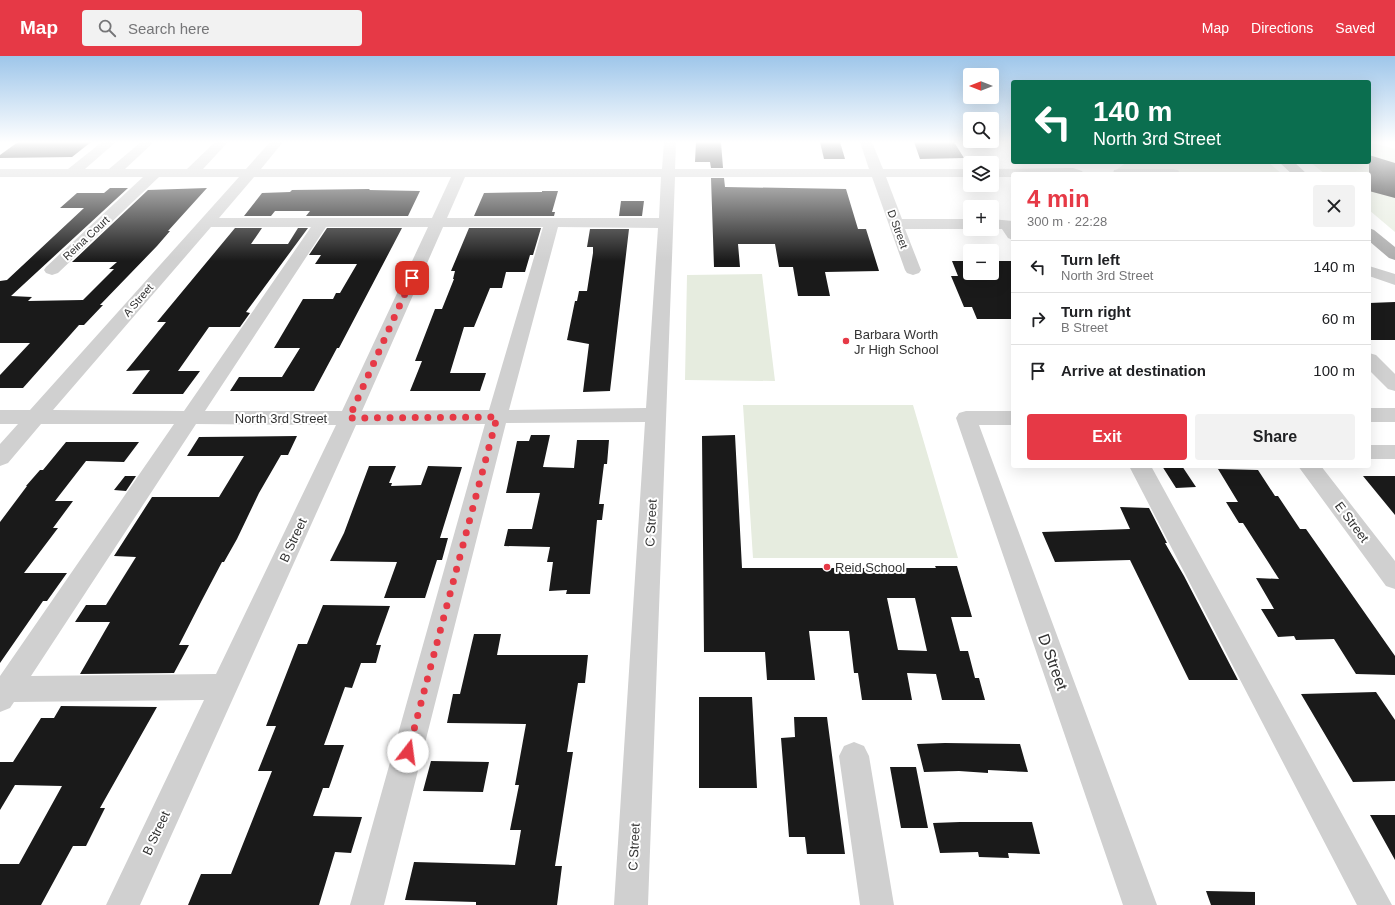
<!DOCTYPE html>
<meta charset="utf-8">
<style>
:root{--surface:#fff;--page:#f2f2f2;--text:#202124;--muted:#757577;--line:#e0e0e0;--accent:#e63946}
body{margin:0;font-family:Arial,sans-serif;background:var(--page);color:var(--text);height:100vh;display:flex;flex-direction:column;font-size:15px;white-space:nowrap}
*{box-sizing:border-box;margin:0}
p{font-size:13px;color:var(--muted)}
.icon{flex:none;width:22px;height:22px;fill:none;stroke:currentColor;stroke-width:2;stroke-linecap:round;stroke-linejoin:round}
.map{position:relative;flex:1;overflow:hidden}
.details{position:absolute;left:1011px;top:116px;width:360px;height:296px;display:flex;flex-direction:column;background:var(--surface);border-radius:4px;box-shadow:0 4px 16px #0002}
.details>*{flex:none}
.hud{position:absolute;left:1011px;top:24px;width:360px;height:84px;border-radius:4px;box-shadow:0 4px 16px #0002;background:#0b6e4f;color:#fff;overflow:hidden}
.needle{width:26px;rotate:270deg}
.fabs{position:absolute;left:963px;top:12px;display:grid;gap:8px}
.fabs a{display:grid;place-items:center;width:36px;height:36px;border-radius:4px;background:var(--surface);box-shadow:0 4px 16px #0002;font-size:20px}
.pin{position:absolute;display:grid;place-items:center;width:34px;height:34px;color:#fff;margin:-17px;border-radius:8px;box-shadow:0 2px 6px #0006}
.me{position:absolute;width:44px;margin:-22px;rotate:15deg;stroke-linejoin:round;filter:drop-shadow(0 0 3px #0008)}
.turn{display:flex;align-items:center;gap:14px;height:84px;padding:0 16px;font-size:18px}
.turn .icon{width:52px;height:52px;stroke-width:2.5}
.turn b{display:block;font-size:28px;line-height:34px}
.round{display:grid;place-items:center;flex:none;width:42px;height:42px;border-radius:4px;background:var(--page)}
.summary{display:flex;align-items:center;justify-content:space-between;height:68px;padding:0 16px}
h1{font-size:24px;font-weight:700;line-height:30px;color:var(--accent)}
.cta{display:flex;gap:8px;margin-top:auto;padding:8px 16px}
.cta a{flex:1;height:46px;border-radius:4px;background:var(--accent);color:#fff;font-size:16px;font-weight:700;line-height:46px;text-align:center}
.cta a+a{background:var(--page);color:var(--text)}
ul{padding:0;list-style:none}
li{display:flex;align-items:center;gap:12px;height:52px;padding:0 16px;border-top:1px solid var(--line)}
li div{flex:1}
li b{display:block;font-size:15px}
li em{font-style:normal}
header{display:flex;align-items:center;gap:24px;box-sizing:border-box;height:56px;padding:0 20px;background:var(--accent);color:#fff}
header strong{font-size:19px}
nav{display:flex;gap:22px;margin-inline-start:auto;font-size:14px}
.search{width:280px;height:36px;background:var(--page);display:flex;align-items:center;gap:10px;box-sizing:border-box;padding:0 14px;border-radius:4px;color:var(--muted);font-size:15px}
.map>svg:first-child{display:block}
.green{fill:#e6ecdf}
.building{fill:#1a1a1a;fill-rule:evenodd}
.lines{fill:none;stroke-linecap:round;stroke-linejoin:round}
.minor{fill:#d0d0d0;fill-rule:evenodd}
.major{fill:#ababab;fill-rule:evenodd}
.route{stroke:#e63946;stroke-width:7;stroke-dasharray:0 12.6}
.poi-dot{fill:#e63946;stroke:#fff;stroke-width:1.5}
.labels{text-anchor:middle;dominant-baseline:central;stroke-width:4;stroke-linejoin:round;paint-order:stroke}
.far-street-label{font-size:11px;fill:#333;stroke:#fff}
.poi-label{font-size:13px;fill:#333;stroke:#fff;text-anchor:start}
.street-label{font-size:13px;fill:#333;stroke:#fff}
.near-street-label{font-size:16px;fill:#333;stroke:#fff}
</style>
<header>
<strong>Map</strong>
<div class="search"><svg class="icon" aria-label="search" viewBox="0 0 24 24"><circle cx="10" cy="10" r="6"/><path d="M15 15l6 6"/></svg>Search here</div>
<nav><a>Map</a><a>Directions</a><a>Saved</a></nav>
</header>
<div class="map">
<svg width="1395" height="849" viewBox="0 0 1395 849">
<rect width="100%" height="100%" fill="#fff"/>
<!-- green -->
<path class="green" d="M 1369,86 L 1395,93 L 1395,176 L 1369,154 L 1369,118 L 1325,118 L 1310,106 L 1369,106 Z
M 1127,106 L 1268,106 L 1282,118 L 1112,117 Z
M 762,218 L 775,325 L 685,324 L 687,219 Z
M 743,349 L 913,349 L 958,502 L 753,502 Z"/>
<!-- building -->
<path class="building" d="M 18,86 L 91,86 L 72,101 L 0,102 L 0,99 Z
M 696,86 L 721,86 L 723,112 L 711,112 L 710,106 L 695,106 Z
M 820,86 L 840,86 L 845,103 L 824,103 Z
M 914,86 L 954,86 L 964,102 L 920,103 Z
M 1369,99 L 1395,107 L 1395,142 L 1369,135 Z
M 711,122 L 724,122 L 725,131 L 846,133 L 858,173 L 866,173 L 879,215 L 825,216 L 830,240 L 798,240 L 793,211 L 779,211 L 775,188 L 738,188 L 740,211 L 714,211 Z
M 110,132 L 128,132 L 11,240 L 32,241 L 28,245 L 83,244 L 114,213 L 109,213 L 117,206 L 72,206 L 148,134 L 207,132 L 168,175 L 170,175 L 157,190 L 100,249 L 103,249 L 84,269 L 79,269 L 23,332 L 0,332 L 0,319 L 30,287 L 0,287 L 0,225 L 7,224 L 84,152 L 60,152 L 77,137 L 104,137 Z
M 370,133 L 369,134 L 420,135 L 408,160 L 306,160 L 310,155 L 275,155 L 271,160 L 244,160 L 262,137 L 290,136 L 292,134 Z
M 542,135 L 558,135 L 552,156 L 555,156 L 554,160 L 474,160 L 484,137 L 542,136 Z
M 621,145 L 644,145 L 642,160 L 619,160 Z
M 235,172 L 262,172 L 251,188 L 288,188 L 298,172 L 308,172 L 246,256 L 250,257 L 240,271 L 209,271 L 178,315 L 200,315 L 183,338 L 132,338 L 150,314 L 126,315 L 166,266 L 157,266 Z
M 327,172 L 402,172 L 339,292 L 337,292 L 314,335 L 230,335 L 239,321 L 282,321 L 300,292 L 274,292 L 303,243 L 333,243 L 336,237 L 340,237 L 357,208 L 315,208 L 321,199 L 309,199 Z
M 469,172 L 541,172 L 533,199 L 530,199 L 525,216 L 506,216 L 502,232 L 490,232 L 474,271 L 464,271 L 450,317 L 486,317 L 480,335 L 410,335 L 422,305 L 415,305 L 435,253 L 442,253 L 454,223 L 453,223 L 455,215 L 451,215 Z
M 590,173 L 629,173 L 610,335 L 583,336 L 589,288 L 567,284 L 575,245 L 577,245 L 579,235 L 587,235 L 593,197 L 593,191 L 587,191 Z
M 952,205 L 970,205 L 970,217 L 992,217 L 992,205 L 1013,205 L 1013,263 L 977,263 L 972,251 L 964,251 L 951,220 L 958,220 Z
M 1395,246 L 1395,284 L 1369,284 L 1369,247 Z
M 531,379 L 550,379 L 543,411 L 574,412 L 577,384 L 609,384 L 607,408 L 604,408 L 599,448 L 604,448 L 602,464 L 597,464 L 590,538 L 566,538 L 567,534 L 549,535 L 553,506 L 547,506 L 550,491 L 504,490 L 508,473 L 532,473 L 540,437 L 506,437 L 517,385 L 529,385 Z
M 735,379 L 742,512 L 936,512 L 935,510 L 957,510 L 972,561 L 951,561 L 960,595 L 968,595 L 975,622 L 979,622 L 985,644 L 942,644 L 936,618 L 907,617 L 912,644 L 862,644 L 858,617 L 854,617 L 849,575 L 809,575 L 815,624 L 767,624 L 765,596 L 704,596 L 702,380 ZM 887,542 L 915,542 L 927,595 L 898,594 Z
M 297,380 L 288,399 L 281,399 L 259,437 L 237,483 L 224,506 L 222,506 L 202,544 L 179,589 L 189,589 L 174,617 L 80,618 L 110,566 L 75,566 L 86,549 L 106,549 L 136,501 L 114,500 L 152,441 L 219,441 L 244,400 L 187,400 L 199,381 Z
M 66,386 L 139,386 L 124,406 L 86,405 L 55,445 L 73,445 L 53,472 L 58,472 L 24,517 L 67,517 L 47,545 L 43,545 L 0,607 L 0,466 L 27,430 L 26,430 L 40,414 L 43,414 Z
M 369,410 L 396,410 L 389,427 L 392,427 L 391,430 L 421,429 L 428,410 L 462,411 L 440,482 L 448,482 L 442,504 L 437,504 L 425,542 L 384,542 L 397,506 L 330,505 L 344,477 Z
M 1162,410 L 1182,410 L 1196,431 L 1176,432 Z
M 1218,413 L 1258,414 L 1275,440 L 1278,440 L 1300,473 L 1306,473 L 1395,600 L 1395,619 L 1356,618 L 1334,583 L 1296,584 L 1294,580 L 1278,581 L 1261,553 L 1274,553 L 1256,522 L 1279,523 L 1243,467 L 1239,467 L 1226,446 L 1238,446 Z
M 125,420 L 136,420 L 126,435 L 114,434 Z
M 1363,420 L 1395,420 L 1395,459 Z
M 1120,451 L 1149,452 L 1167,487 L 1165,487 L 1184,520 L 1238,624 L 1189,624 L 1130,504 L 1055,506 L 1042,476 L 1130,473 Z
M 323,549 L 390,550 L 376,589 L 381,589 L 376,607 L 361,607 L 352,632 L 345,631 L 324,689 L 344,689 L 329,732 L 323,732 L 313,760 L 362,761 L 351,797 L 335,796 L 319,849 L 188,849 L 201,818 L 231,818 L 272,715 L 258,715 L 276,670 L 266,670 L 298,588 L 307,588 Z
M 474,578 L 501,578 L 497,599 L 588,599 L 585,627 L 578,627 L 567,696 L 573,696 L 555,810 L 562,810 L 557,849 L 476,849 L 476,846 L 405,844 L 414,806 L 515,809 L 521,774 L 510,774 L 519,729 L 515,729 L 526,668 L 447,667 L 453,638 L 460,638 Z
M 1376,636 L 1395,664 L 1395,725 L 1353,726 L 1301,638 Z
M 699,641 L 752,641 L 757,732 L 699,732 Z
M 61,650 L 157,651 L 100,752 L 105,752 L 86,790 L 73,790 L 41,849 L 0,849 L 0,808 L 19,808 L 62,730 L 15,729 L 0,754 L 0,706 L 13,706 L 41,662 L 54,662 Z
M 794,661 L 827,661 L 845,798 L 807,798 L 805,781 L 789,781 L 781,682 L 795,681 Z
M 945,687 L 1020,688 L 1028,716 L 988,714 L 988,717 L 959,715 L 924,716 L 917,688 Z
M 431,705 L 489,706 L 483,736 L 423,735 Z
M 890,711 L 916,711 L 928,772 L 901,772 Z
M 1370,759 L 1395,759 L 1395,804 Z
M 960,766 L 1032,766 L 1040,798 L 1008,797 L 1009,802 L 979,801 L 978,796 L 940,797 L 933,767 Z
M 1206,835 L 1255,836 L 1255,849 L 1211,849 Z"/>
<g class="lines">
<!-- minor -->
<path class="minor" d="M 102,86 L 116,86 L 85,113 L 109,113 L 141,86 L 154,86 L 125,113 L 187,113 L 215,86 L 228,86 L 203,113 L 246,113 L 270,86 L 283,86 L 261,113 L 662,113 L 664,86 L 676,86 L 675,113 L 869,113 L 860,86 L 872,86 L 883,113 L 970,113 L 970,121 L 886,121 L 902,163 L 970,163 L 970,173 L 905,173 L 921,214 L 919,217 L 913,219 L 907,217 L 905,214 L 872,121 L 675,121 L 648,849 L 614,849 L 645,366 L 506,367 L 384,849 L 350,849 L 485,368 L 356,369 L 140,849 L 106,849 L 204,644 L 14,646 L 10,652 L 0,656 L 0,620 L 174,368 L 41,368 L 8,407 L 0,410 L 0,388 L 18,368 L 0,368 L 0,354 L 30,354 L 239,121 L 159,121 L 58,217 L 52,219 L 46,217 L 44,214 L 46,211 L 143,121 L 0,121 L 0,113 L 68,113 ZM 254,121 L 451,121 L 432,162 L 219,162 ZM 465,121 L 661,121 L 659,162 L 447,162 ZM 211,171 L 311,171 L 184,355 L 53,354 ZM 326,171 L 428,171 L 342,355 L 205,355 ZM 443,171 L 543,171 L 489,354 L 362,355 ZM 558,171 L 658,172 L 646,352 L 509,354 ZM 196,368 L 336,369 L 216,618 L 31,620 Z
M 1073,112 L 1082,115 L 1084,118 L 1013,118 L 1013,121 L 992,121 L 992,113 Z
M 1119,113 L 1173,113 L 1178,114 L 1180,117 L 1113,118 L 1114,114 Z
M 992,163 L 1012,165 L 1013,184 L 1008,182 L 1002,173 L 992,173 Z
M 1369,210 L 1395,218 L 1395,229 L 1369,220 Z
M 1369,297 L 1376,299 L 1395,318 L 1395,335 L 1388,333 L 1369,314 Z
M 1369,352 L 1395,352 L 1395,366 L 1369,366 Z
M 966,355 L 1013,355 L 1013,369 L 979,369 L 1157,849 L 1123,849 L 956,362 L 959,357 Z
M 1369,389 L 1395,389 L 1395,403 L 1369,403 Z
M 1129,410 L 1151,410 L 1392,849 L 1357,849 Z
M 1298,410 L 1321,410 L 1395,505 L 1395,533 L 1386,530 Z
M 854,686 L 864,690 L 869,700 L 894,849 L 860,849 L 839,700 L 844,690 Z"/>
<!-- major -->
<path class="major" d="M 1279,106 L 1294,106 L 1307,118 L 1292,118 Z
M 1369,172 L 1374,174 L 1395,191 L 1395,204 L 1389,202 L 1369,185 Z"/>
</g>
<!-- sky -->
<linearGradient id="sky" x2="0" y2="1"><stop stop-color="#9ec6ea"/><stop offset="0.42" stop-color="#fff"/><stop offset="1" stop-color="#fff" stop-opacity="0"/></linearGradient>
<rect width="1395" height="205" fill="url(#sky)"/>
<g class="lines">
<!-- route -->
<path class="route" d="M 408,696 L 497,361 L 349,362 L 412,222"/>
</g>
<!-- markers -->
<g class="poi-dot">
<circle cx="846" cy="285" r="4"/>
<circle cx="827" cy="511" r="4"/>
</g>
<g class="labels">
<!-- far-street labels -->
<g class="far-street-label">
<text transform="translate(898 173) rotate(70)">D Street</text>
<text transform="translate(86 182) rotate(-43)">Reina Court</text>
<text transform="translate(138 244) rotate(-49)">A Street</text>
</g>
<!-- poi labels -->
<g class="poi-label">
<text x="854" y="278">Barbara Worth<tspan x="854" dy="15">Jr High School</tspan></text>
<text x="835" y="511">Reid School</text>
</g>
<!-- street labels -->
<g class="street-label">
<text x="281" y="362">North 3rd Street</text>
<text transform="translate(1352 466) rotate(53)">E Street</text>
<text transform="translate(651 467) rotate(-87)">C Street</text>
<text transform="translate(293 484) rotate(-65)">B Street</text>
<text transform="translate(156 777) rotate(-65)">B Street</text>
<text transform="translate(634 791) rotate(-87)">C Street</text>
</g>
<!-- near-street labels -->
<g class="near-street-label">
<text transform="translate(1053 606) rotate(70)">D Street</text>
</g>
</g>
</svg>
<div class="fabs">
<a><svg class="needle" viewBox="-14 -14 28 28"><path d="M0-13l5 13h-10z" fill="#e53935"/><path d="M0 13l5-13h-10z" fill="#757577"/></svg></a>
<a><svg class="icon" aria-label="search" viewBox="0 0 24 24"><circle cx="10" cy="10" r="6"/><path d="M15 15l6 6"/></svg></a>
<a><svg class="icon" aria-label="layers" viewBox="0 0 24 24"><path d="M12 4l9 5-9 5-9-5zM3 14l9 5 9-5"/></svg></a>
<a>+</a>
<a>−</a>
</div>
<div class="pin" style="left:412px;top:222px;background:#d93025"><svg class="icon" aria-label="arrive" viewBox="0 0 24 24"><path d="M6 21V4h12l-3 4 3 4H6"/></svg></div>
<svg class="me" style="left:408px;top:696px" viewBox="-20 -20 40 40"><circle r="19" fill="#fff"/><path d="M0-13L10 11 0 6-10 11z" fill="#e63946"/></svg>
<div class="hud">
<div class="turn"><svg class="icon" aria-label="left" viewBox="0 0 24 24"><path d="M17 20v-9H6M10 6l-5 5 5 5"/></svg><div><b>140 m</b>North 3rd Street</div></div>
</div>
<section class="details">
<div class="summary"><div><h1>4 min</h1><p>300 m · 22:28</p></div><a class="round"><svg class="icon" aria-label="close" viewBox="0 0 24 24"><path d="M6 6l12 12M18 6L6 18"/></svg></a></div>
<ul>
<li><svg class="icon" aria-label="left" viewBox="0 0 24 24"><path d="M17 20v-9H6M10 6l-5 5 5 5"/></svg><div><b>Turn left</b><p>North 3rd Street</p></div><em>140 m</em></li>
<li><svg class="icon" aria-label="right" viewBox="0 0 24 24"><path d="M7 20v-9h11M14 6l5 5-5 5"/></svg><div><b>Turn right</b><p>B Street</p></div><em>60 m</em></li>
<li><svg class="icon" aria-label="arrive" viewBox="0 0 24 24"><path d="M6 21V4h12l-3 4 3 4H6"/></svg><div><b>Arrive at destination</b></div><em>100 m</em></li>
</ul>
<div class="cta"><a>Exit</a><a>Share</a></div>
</section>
</div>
